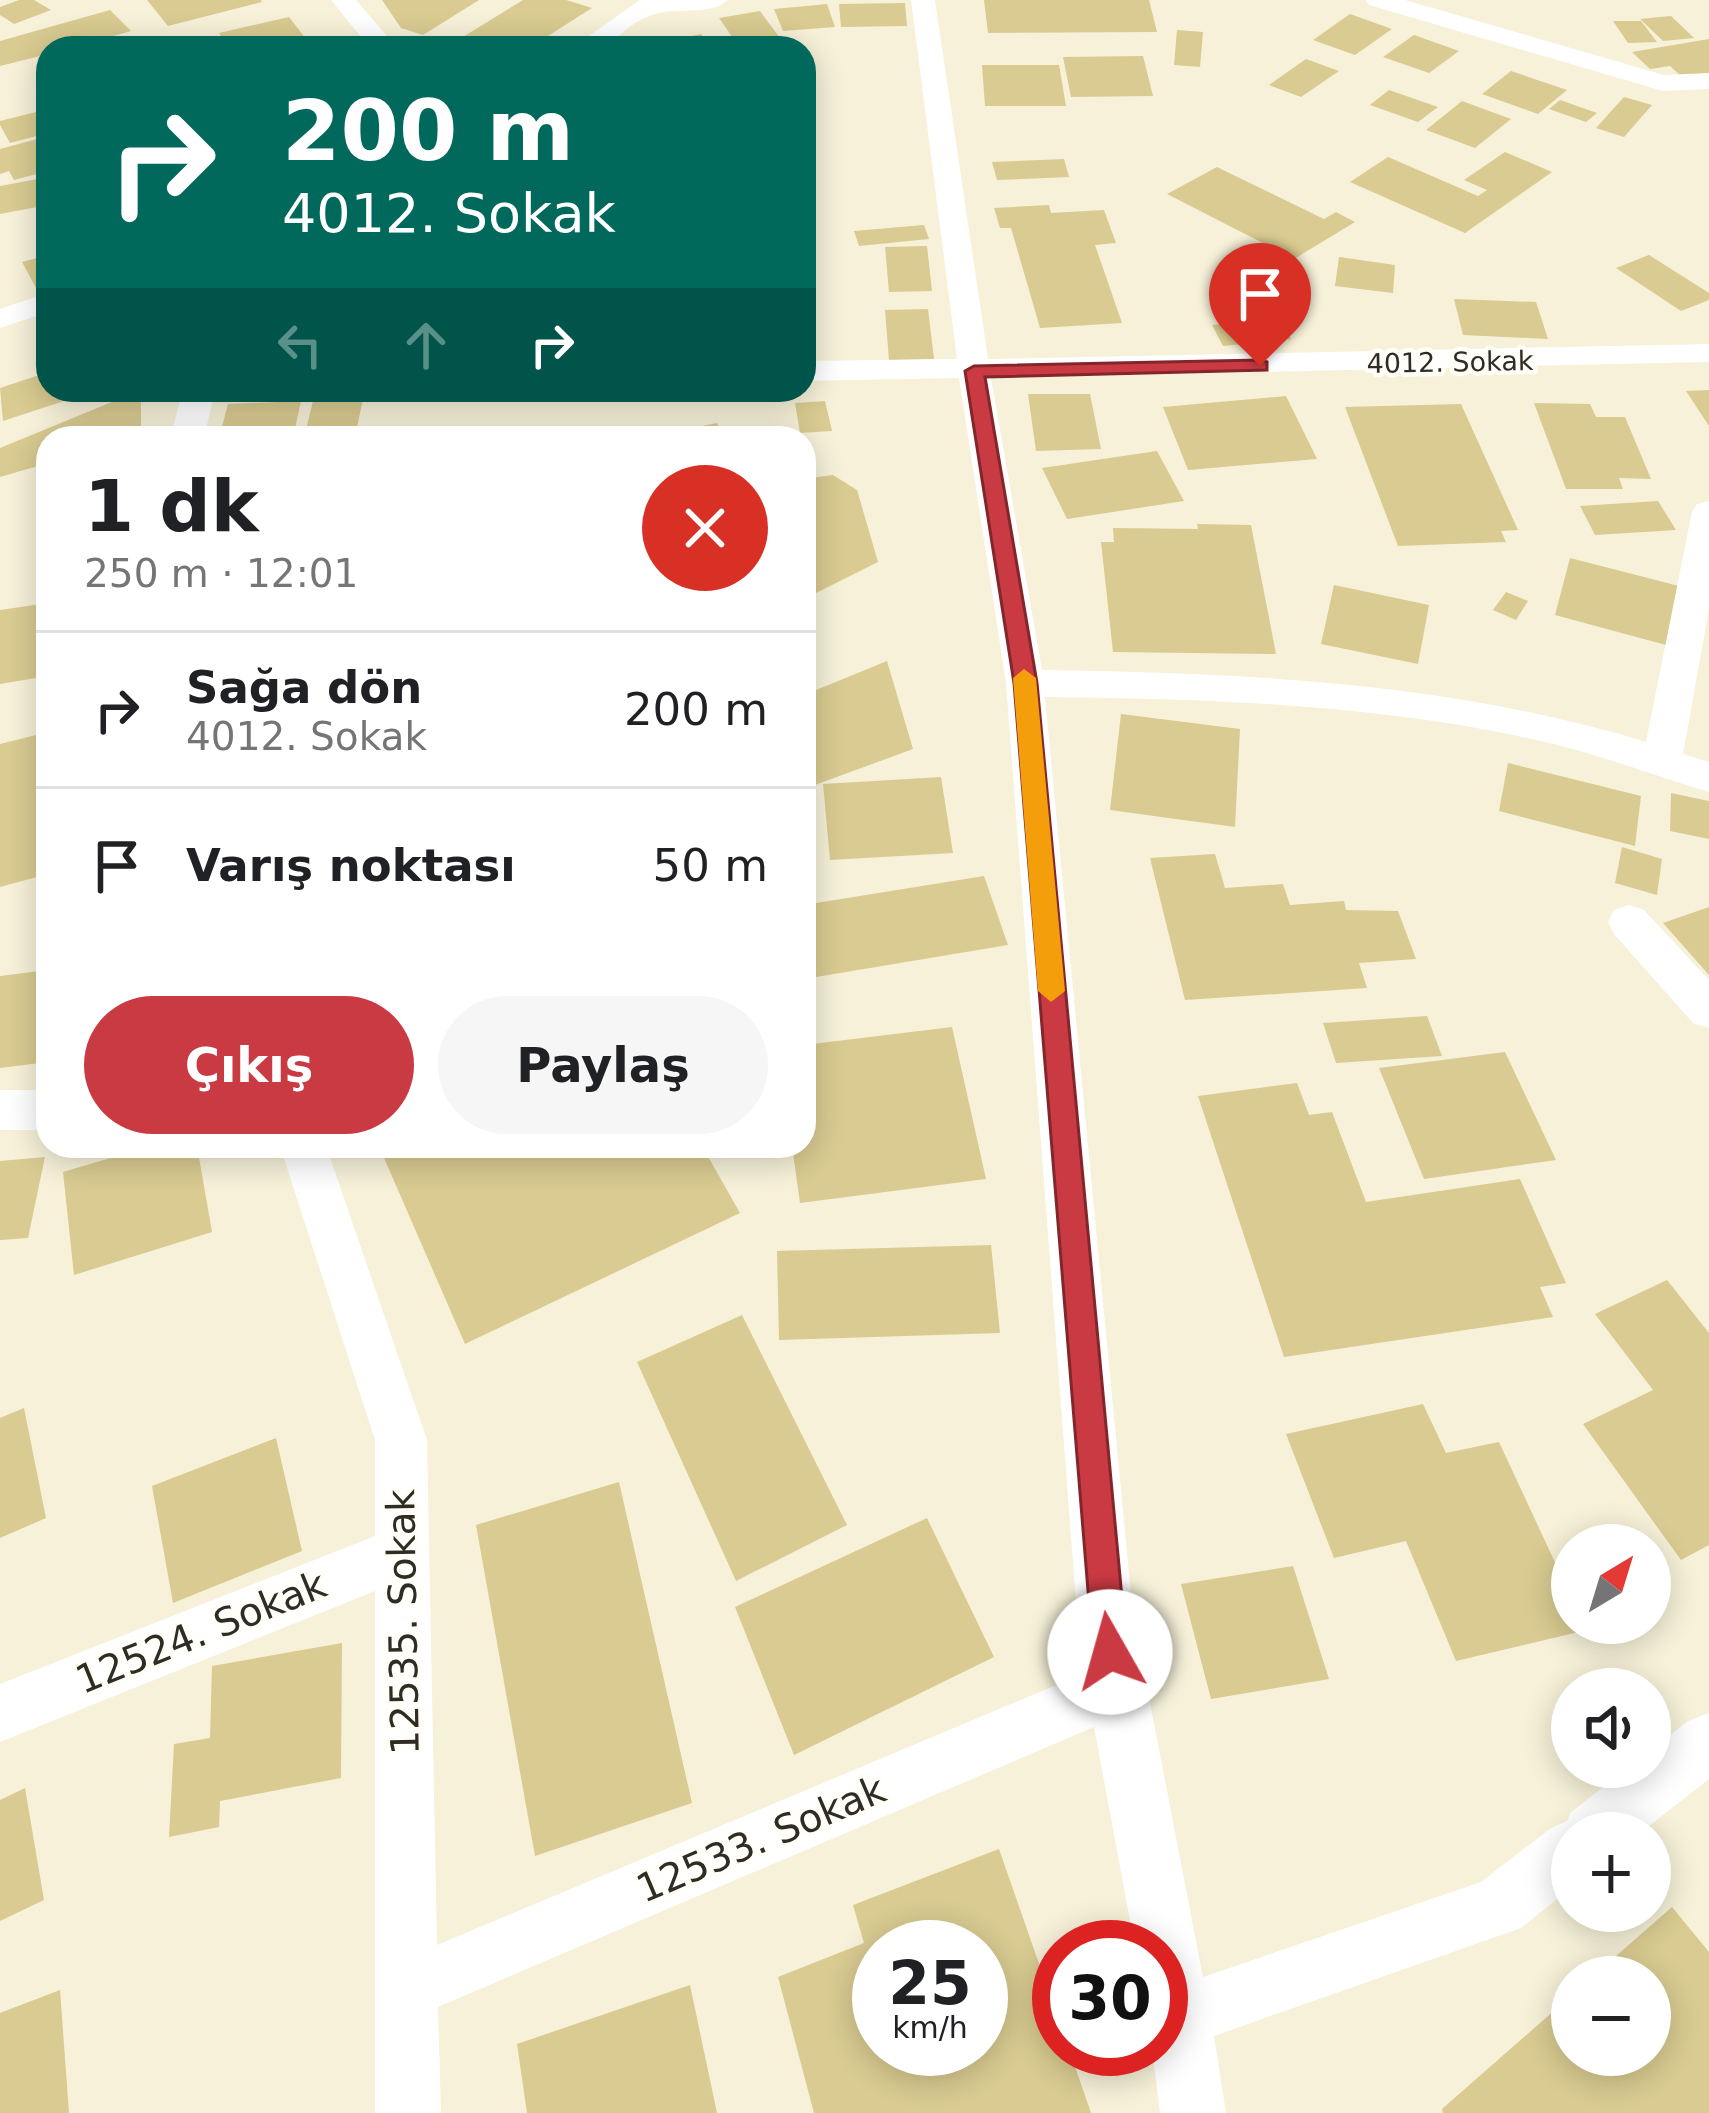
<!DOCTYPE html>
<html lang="tr">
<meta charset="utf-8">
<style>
:root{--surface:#fff;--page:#f6f6f6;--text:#202124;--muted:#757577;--line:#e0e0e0;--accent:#ca3a43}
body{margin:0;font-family:"DejaVu Sans",sans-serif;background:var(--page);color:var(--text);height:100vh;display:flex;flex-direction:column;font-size:45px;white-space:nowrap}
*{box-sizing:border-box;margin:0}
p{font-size:39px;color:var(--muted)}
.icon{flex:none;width:66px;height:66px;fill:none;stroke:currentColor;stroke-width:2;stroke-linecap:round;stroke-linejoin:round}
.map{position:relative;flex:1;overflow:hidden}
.panel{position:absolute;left:36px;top:426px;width:780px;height:732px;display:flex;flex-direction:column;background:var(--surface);border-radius:36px;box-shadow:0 6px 30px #0003}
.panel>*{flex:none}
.banner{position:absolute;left:36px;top:36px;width:780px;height:366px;border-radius:36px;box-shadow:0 6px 30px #0003;background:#00695c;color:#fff;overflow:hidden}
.needle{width:78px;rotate:38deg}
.controls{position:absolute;left:1551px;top:1524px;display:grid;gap:24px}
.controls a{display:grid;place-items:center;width:120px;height:120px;border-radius:50%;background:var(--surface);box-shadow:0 6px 30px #0003;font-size:60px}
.speed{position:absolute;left:852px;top:1920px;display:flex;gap:24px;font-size:60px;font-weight:700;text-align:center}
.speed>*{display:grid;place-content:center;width:156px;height:156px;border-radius:50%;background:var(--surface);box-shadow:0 6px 30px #0003;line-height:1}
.speed small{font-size:30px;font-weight:400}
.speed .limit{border:18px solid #d22;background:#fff;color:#111}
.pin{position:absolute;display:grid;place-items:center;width:102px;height:102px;color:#fff;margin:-123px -51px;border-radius:50% 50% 50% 0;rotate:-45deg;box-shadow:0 0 12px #0007}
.pin .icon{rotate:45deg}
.me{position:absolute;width:132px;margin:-66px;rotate:353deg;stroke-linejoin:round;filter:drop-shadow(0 0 9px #0008)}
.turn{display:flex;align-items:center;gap:42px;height:252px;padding:0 48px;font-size:54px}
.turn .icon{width:156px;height:156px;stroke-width:2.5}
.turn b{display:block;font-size:84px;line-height:102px}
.lanes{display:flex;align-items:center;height:114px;padding:0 48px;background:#0003;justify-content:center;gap:60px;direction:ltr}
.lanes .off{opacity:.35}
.round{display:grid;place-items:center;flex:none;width:126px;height:126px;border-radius:63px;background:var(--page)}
.head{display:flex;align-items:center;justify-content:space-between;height:204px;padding:0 48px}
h1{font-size:72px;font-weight:800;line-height:90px}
.action{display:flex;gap:24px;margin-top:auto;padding:24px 48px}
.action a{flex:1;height:138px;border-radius:72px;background:var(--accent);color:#fff;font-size:48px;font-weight:800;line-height:138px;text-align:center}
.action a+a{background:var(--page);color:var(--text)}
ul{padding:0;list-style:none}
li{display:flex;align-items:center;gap:36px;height:156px;padding:0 48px;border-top:3px solid var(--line)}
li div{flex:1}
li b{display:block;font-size:45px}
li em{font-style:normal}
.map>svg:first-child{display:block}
.building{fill:#d9cb91;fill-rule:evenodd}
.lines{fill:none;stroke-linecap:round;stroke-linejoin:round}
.street{fill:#fff;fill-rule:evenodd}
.route{fill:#ca3a43;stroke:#83262c;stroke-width:3}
.slow{fill:#f59e0b}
.labels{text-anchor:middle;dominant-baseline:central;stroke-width:9;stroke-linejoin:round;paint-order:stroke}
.far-street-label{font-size:27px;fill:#2f2c23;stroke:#fffef9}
.near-street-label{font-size:39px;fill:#2f2c23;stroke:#fffef9}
</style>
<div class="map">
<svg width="1709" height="2113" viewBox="0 0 1709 2113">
<rect width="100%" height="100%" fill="#f7f1d9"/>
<!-- building -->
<path class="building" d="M 19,0 L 34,0 L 51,10 L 14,24 L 0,15 L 0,7 Z
M 147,0 L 261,0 L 262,2 L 168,26 Z
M 382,0 L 479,0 L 423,35 L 401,28 Z
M 523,0 L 566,0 L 592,8 L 529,48 L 445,48 Z
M 984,0 L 1149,0 L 1157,32 L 988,33 Z
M 905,3 L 907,26 L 841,27 L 839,4 Z
M 827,4 L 835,27 L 783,31 L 774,9 Z
M 110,10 L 131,31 L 71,48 L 48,48 L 48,54 L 0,66 L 0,41 Z
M 760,11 L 786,46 L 740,48 L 719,18 Z
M 1350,14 L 1392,29 L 1355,55 L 1313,40 Z
M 1671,16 L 1694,38 L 1663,41 L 1640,19 Z
M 289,17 L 313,48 L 229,48 L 219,33 Z
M 1613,21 L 1641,21 L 1657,42 L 1628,43 Z
M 1177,30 L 1203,32 L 1200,67 L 1174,65 Z
M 701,34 L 713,48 L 646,48 L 645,46 Z
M 1414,35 L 1459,51 L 1429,73 L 1383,57 Z
M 1709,39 L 1709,74 L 1682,77 L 1670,66 L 1650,69 L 1632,52 Z
M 1143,56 L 1153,96 L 1071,97 L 1063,57 Z
M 1306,59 L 1339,71 L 1301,97 L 1269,85 Z
M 982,65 L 1059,65 L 1066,106 L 985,106 Z
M 1511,71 L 1567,90 L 1538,114 L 1482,94 Z
M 1389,90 L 1438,107 L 1418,122 L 1370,105 Z
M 1624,97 L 1652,105 L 1624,137 L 1596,128 Z
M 1560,100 L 1597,113 L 1586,122 L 1549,109 Z
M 1462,101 L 1511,119 L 1475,148 L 1426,130 Z
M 48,109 L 48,133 L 10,143 L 0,125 L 0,121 Z
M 48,136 L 48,171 L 14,180 L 9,171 L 0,174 L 0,149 Z
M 1505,152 L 1552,172 L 1465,233 L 1350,182 L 1388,157 L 1478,196 L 1487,190 L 1464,180 Z
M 1064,159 L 1069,177 L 997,180 L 992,162 Z
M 1217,167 L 1324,219 L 1336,212 L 1355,222 L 1294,259 L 1167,194 Z
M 48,177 L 48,205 L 0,214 L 0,186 Z
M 1049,205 L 1051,213 L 1104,210 L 1116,243 L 1095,245 L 1122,323 L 1040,328 L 1011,228 L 1000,228 L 994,208 Z
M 924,225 L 929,239 L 859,246 L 854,231 Z
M 927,246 L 932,291 L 889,292 L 885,247 Z
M 48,255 L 48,285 L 36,288 L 22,262 Z
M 1649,255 L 1709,293 L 1709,300 L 1681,311 L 1616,268 Z
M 1339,257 L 1395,265 L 1393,293 L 1335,286 Z
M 1454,299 L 1536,302 L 1548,339 L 1463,335 Z
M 1270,301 L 1291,339 L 1223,346 L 1212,325 L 1246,322 L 1237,305 Z
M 928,309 L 934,359 L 889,360 L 885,310 Z
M 45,373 L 48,390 L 56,390 L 64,401 L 3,421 L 0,388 Z
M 141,390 L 141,437 L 48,438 L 48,463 L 0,477 L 0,448 Z
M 1709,390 L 1709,426 L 1686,391 Z
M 1028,394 L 1090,394 L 1101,449 L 1036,451 Z
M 1286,396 L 1317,459 L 1188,470 L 1163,407 Z
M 363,399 L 356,432 L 305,434 L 313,401 Z
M 301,401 L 293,438 L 219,438 L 228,404 Z
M 825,401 L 832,431 L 800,433 L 795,403 Z
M 1534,403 L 1590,404 L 1596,417 L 1625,417 L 1651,479 L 1619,478 L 1623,489 L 1566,489 Z
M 1461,404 L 1518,530 L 1501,531 L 1506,542 L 1398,546 L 1345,407 Z
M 717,423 L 723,438 L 654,438 L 654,436 Z
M 1157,451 L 1184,501 L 1067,519 L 1042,468 Z
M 833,475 L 857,490 L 878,562 L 804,599 L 804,479 Z
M 1658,501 L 1676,530 L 1595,535 L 1580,506 Z
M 1197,524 L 1251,525 L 1276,654 L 1113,652 L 1101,542 L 1114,542 L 1113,528 L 1198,529 Z
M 1570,558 L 1679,586 L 1666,645 L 1555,615 Z
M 1334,585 L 1429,605 L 1418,664 L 1321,644 Z
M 1506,592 L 1528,601 L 1516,620 L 1493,610 Z
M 48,603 L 48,676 L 0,684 L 0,610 Z
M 887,661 L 913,749 L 804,789 L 804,695 Z
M 1121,714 L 1240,729 L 1235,827 L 1110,810 Z
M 48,732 L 48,874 L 0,887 L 0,744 Z
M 1508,763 L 1641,796 L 1635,846 L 1499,811 Z
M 941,777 L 953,853 L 830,860 L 823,784 Z
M 1671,793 L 1709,801 L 1709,839 L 1670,831 Z
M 1622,847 L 1662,859 L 1657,895 L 1615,883 Z
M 1215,854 L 1225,888 L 1283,884 L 1290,905 L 1344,901 L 1346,910 L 1398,911 L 1416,959 L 1359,963 L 1367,988 L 1185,1000 L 1150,858 Z
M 984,876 L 1008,945 L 804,979 L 804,905 Z
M 1709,907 L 1709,975 L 1663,923 Z
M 48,970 L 48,1062 L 0,1068 L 0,976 Z
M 1427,1016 L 1442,1056 L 1336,1063 L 1323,1023 Z
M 952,1027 L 986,1179 L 800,1203 L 792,1146 L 804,1146 L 804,1045 Z
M 1505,1052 L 1556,1160 L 1424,1179 L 1379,1068 Z
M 1297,1083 L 1309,1115 L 1332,1112 L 1366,1202 L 1520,1179 L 1566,1283 L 1540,1287 L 1553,1317 L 1284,1357 L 1198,1096 Z
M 151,1146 L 197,1146 L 212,1232 L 74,1275 L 63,1172 Z
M 392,1146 L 702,1146 L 740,1213 L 465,1344 L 381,1151 Z
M 45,1157 L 28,1238 L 0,1240 L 0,1161 Z
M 991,1245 L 1000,1333 L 779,1340 L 777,1251 Z
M 1667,1280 L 1709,1333 L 1709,1545 L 1681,1560 L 1583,1424 L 1653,1390 L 1595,1314 Z
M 742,1315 L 847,1525 L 736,1581 L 637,1362 Z
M 1423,1404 L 1446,1453 L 1499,1442 L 1572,1599 L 1572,1623 L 1583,1623 L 1587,1630 L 1456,1661 L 1406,1541 L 1334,1558 L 1286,1434 Z
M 24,1408 L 46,1518 L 0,1538 L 0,1418 Z
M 276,1438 L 302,1551 L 173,1603 L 152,1486 Z
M 619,1482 L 692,1803 L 535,1856 L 476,1525 Z
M 927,1518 L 994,1657 L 794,1755 L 735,1607 Z
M 1293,1566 L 1329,1679 L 1211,1699 L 1181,1584 Z
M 342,1643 L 341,1778 L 220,1801 L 219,1827 L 169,1837 L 174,1744 L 210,1738 L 212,1666 Z
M 25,1788 L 44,1900 L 0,1921 L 0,1800 Z
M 999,1849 L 1059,2021 L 1059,2049 L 1069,2049 L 1091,2113 L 814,2113 L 778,1977 L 864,1943 L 853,1905 ZM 879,1947 L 981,1947 L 981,2049 L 879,2049 Z
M 1672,1907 L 1709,1952 L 1709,2113 L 1443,2113 L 1442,2109 L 1572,1995 L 1572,2055 L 1650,2055 L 1650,1977 L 1592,1977 Z
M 690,1985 L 717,2113 L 527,2113 L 517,2044 Z
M 60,1990 L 69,2113 L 0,2113 L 0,2013 Z"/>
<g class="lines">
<!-- street -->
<path class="street" d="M 331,0 L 356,0 L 397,48 L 370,48 Z
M 640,0 L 728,0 C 709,17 676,6 652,15 C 614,29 624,48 572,48 Z
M 911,0 L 935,0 L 988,359 L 1709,344 L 1709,362 L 991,378 L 1042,670 C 1245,673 1450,682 1646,742 L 1692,512 L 1697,504 L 1709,501 L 1709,609 L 1683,754 L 1709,762 L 1709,792 C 1653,775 1598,754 1541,741 C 1379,704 1210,699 1045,697 L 1133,1615 L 1203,1977 L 1481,1882 L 1551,1828 L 1567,1821 L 1571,1812 L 1629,1767 L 1650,1767 L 1650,1751 L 1688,1721 L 1709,1713 L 1709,1779 L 1640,1833 L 1572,1833 L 1572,1887 L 1521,1928 L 1214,2036 L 1226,2113 L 1160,2113 L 1152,2049 L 1161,2049 L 1161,1947 L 1135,1947 L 1094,1727 L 438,2007 L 441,2113 L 375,2113 L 375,1591 L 0,1742 L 0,1684 L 375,1536 L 375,1440 L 280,1146 L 326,1146 L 427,1440 L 437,1945 L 1085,1673 L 1077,1615 L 1006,683 L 959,378 L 804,381 L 804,361 L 957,359 Z
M 1366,0 L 1405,0 L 1664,75 L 1709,73 L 1709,89 L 1663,91 L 1369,5 Z
M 48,293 L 48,312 L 0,328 L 0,309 Z
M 183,390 L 215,390 L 204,438 L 170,438 Z
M 1629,905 L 1644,910 L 1709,980 L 1709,1028 L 1693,1023 L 1614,934 L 1608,922 L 1614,910 Z
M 0,1090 L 48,1090 L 48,1130 L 0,1130 Z"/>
</g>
<!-- route -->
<path class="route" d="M 1260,360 L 1267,362 L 1267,370 L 985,377 L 1037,683 L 1127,1652 L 1122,1664 L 1110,1669 L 1098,1664 L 1093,1652 L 1014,683 L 965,371 L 974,366 Z"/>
<!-- slow -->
<path class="slow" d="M 1024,669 L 1036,678 L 1065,991 L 1051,1002 L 1038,991 L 1013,678 Z"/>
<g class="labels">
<!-- far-street labels -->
<g class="far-street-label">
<text transform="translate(1450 362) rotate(-1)">4012. Sokak</text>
</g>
<!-- near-street labels -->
<g class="near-street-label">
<text transform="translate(403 1622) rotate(-91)">12535. Sokak</text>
<text transform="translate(201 1632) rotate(-22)">12524. Sokak</text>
<text transform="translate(761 1839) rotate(-23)">12533. Sokak</text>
</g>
</g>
</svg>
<div class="controls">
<a><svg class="needle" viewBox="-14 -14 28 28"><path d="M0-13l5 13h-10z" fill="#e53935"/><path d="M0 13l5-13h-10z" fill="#757577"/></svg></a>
<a><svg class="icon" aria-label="sound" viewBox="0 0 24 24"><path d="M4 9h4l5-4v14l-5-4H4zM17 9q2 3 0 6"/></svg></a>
<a>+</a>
<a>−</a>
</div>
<div class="speed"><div>25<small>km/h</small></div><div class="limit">30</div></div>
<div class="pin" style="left:1260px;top:366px;background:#d93025"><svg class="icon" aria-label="arrive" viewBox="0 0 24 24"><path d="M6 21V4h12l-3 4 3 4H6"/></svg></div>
<svg class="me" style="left:1110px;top:1652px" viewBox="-20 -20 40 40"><circle r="19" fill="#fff"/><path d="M0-13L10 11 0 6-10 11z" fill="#ca3a43"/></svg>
<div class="banner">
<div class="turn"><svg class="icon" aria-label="right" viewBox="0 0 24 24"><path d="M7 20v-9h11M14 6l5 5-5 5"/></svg><div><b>200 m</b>4012. Sokak</div></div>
<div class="lanes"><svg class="icon off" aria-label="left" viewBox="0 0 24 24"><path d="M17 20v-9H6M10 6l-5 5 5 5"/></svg><svg class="icon off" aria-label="ahead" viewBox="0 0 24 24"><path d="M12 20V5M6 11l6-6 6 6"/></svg><svg class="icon" aria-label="right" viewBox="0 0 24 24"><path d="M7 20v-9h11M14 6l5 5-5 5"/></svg></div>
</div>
<section class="panel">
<div class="head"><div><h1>1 dk</h1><p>250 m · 12:01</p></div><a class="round" style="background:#d93025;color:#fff"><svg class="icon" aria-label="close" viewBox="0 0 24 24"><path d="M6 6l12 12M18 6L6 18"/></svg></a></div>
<ul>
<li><svg class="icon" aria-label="right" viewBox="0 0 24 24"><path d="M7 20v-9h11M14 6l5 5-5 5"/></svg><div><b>Sağa dön</b><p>4012. Sokak</p></div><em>200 m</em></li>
<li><svg class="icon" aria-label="arrive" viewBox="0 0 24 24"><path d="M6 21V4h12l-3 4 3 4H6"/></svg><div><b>Varış noktası</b></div><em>50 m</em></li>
</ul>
<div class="action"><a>Çıkış</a><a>Paylaş</a></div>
</section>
</div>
